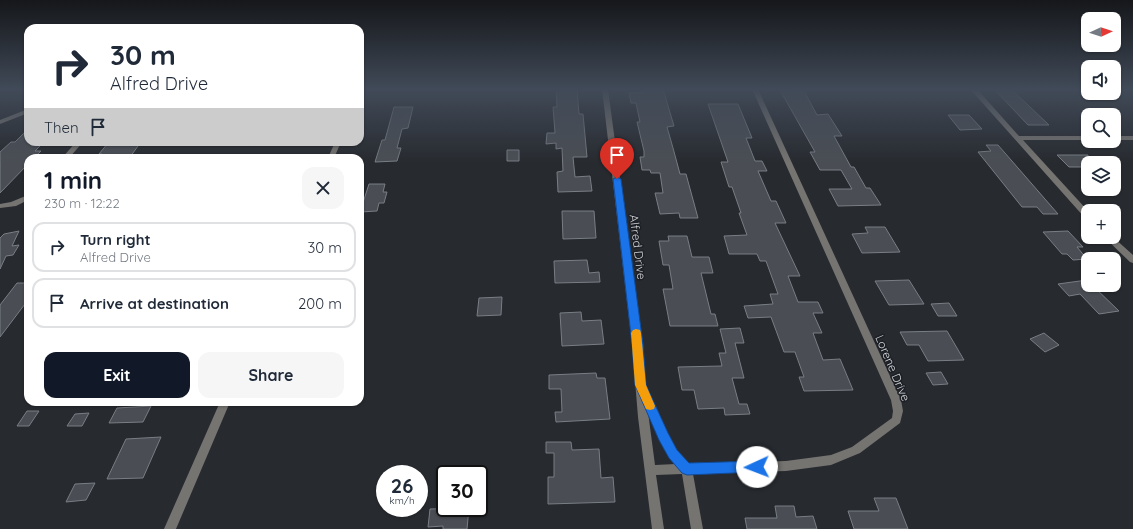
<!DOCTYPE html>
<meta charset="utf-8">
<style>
:root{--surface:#fff;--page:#f6f6f7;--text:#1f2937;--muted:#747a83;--line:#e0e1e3;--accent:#111827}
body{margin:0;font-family:Quicksand,sans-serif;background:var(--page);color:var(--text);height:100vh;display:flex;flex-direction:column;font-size:15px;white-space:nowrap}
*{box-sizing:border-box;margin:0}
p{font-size:13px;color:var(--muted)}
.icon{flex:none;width:22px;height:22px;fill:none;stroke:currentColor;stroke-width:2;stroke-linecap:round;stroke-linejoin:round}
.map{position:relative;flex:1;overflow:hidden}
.panel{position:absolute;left:24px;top:154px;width:340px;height:252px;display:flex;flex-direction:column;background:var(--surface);border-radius:12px;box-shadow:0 1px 3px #0004}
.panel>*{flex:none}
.hud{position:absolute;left:24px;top:24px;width:340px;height:122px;border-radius:12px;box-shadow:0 1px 3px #0004;background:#fff;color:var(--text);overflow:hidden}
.needle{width:26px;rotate:87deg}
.buttons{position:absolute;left:1081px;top:12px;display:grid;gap:8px}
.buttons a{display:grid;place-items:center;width:40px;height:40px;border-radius:8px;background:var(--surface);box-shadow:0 1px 3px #0004;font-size:20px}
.speed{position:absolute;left:376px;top:465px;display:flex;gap:8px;font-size:20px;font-weight:700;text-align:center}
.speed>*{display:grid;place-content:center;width:52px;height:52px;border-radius:50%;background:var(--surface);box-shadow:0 1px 3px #0004;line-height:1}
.speed small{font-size:10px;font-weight:400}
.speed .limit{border:2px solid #111;border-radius:6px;background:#fff;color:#111}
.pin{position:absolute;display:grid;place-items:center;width:34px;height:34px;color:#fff;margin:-41px -17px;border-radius:50% 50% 50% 0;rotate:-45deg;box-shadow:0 0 4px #0007}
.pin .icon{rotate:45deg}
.me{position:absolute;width:44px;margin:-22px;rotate:268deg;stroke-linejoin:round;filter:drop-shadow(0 0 3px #0008)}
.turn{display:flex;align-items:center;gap:14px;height:84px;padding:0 20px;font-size:18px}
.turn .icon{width:52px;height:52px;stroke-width:2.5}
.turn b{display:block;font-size:28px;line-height:34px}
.then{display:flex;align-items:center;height:38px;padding:0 20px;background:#0003;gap:8px;font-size:15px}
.round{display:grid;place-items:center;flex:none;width:42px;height:42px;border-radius:12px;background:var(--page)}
.head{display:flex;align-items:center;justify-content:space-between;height:68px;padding:0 20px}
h1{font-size:24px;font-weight:700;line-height:30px;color:var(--accent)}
.button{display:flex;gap:8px;margin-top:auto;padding:8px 20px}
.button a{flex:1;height:46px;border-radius:12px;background:var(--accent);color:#fff;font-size:16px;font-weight:700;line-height:46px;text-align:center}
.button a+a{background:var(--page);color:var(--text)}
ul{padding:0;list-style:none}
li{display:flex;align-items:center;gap:12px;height:50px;margin:0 8px 6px;padding:0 12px;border:2px solid var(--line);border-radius:12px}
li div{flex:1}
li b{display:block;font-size:15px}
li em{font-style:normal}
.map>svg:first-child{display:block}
.building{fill:#4a4e54;stroke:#797d84}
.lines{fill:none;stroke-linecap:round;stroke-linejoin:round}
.street{fill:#767471;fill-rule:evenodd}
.route{fill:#1a73e8;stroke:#114b97}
.slow{fill:#f59e0b}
.labels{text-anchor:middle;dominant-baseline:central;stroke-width:3;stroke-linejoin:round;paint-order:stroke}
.street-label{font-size:12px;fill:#d2d4d7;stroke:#1d2026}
</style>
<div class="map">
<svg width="1133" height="529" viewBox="0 0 1133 529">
<rect width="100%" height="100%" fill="#272a2f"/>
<!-- building -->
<path class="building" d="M 556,89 L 577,89 L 579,114 L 583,114 L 587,157 L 573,157 L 575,177 L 590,176 L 592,191 L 558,192 L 557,172 L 563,171 L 562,148 L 556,149 L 556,143 L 546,144 L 547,133 L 555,133 L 553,107 L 557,107 Z
M 644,89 L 663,89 L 674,126 L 667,127 L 673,148 L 680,174 L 686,174 L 698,218 L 680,218 L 679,213 L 660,214 L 655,193 L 663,193 L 660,173 L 651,173 L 650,170 L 642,170 L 640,157 L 644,157 L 644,151 L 637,122 L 640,122 L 636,103 L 631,103 L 629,93 L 645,92 Z
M 803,89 L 817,115 L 828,114 L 842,136 L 834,136 L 851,167 L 854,167 L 866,188 L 870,188 L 881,205 L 838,206 L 829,189 L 852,189 L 841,170 L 820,170 L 810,152 L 815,152 L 780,90 Z
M 994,89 L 1011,89 L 1049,125 L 1028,125 Z
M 708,104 L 738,104 L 752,138 L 746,138 L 755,161 L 762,161 L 767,171 L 758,171 L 771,201 L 776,201 L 786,223 L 775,223 L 800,276 L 788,276 L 798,302 L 818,302 L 823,313 L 813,313 L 822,333 L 813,333 L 823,360 L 840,359 L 853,390 L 804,391 L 799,377 L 804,377 L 795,352 L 784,352 L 771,317 L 748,318 L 744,306 L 773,304 L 770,294 L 778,294 L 766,261 L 760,261 L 757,254 L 729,254 L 724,236 L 747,235 L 739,213 L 741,213 L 732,187 L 729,187 L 721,162 L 728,162 Z
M 394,107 L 413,107 L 408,128 L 402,129 L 397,148 L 401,148 L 397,161 L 375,162 L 382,140 L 385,140 Z
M 948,115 L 969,115 L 982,129 L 960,130 Z
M 28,129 L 28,142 L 44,142 L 35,151 L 41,151 L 34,158 L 28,158 L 28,164 L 0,193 L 0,152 L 11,142 L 15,142 Z
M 112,142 L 141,142 L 130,157 L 99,158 L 102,154 L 99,154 L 108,143 Z
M 986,145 L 998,145 L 1058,214 L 1043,214 L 1037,207 L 1022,207 L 978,152 L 991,151 Z
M 507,150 L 519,150 L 519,161 L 507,161 Z
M 1057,155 L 1088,155 L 1088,167 L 1069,167 Z
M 369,184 L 385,184 L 383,192 L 387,192 L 384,203 L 379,203 L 377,211 L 360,212 Z
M 562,211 L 594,211 L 596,238 L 563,239 Z
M 865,227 L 885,227 L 900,252 L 862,253 L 852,234 L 868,233 Z
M 19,231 L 12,246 L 19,245 L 13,255 L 6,256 L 0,269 L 0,238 L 4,234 Z
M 1068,231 L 1083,247 L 1077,247 L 1087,259 L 1073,260 L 1067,254 L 1062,254 L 1043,232 Z
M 668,236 L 687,236 L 692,257 L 709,257 L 713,273 L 701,273 L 711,314 L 715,314 L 718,326 L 670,326 L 663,289 L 673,289 L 669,265 L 663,265 L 659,241 L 669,241 Z
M 587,260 L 589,273 L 599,272 L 600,282 L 555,283 L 554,261 Z
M 909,280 L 924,304 L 889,305 L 875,281 Z
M 1087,280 L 1088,285 L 1092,285 L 1119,311 L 1099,314 L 1080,294 L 1069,296 L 1058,284 Z
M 17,283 L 28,283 L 28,300 L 0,337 L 0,305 Z
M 502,297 L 501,315 L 477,316 L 479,298 Z
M 949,303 L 957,316 L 938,316 L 931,304 Z
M 581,312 L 582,321 L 601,320 L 604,344 L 562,346 L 560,313 Z
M 740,328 L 744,343 L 735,343 L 744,378 L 732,378 L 739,404 L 747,404 L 750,414 L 725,415 L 724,408 L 698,409 L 694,390 L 682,390 L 678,367 L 722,366 L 719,353 L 726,353 L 720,329 Z
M 947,331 L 964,360 L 928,361 L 919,345 L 907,345 L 900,332 Z
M 1044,333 L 1059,345 L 1045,352 L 1030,339 Z
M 941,372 L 948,384 L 933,385 L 926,373 Z
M 596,373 L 597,378 L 605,378 L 610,419 L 556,422 L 555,412 L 562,412 L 561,389 L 549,389 L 549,375 Z
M 151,406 L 143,422 L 109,423 L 117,408 Z
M 27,411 L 39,411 L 29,426 L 17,426 Z
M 89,413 L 82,426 L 67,426 L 75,414 Z
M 161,437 L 143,478 L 107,479 L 126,439 Z
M 546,442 L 571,442 L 572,450 L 599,449 L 601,478 L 613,477 L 615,502 L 548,504 L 548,477 L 554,477 L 554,453 L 546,453 Z
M 95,483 L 86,500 L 66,502 L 75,484 Z
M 874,498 L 896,498 L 908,529 L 854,529 L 848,511 L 879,511 Z
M 775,506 L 794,506 L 796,517 L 813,516 L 817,529 L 747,529 L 745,518 L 777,518 Z
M 469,508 L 467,529 L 443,529 L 443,526 L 428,527 L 430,509 Z"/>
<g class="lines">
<!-- street -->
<path class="street" d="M 360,89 L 364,89 L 362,93 L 360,94 Z
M 602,89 L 608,89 L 642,344 L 645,388 L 667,433 L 677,451 L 689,464 L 786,461 L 831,455 L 852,447 L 892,418 L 893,411 L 891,400 L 752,89 L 758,89 L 901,400 L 903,411 L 900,423 L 860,453 L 831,465 L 786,471 L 693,474 L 703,529 L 691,529 L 682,474 L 656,475 L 664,529 L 652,529 L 638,417 L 632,344 ZM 648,412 C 655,430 662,450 676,464 L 655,465 Z
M 970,89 L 977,89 L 1019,136 L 1088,136 L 1088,140 L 1023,140 L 1088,211 L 1088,218 L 1085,218 Z
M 28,109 L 28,113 L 0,124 L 0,120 Z
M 1114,136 L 1133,136 L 1133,140 L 1114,140 Z
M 76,142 L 83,142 L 69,158 L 62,158 Z
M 335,142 L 341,142 L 334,158 L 328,158 Z
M 28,195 L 28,200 L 16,206 L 0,208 L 0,204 L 11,202 Z
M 1104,237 L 1113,237 L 1133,255 L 1133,263 L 1130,262 Z
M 220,402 L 230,402 L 176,529 L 164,529 Z"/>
</g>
<!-- sky -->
<linearGradient id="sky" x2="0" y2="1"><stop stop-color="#15171a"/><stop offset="0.55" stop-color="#414a58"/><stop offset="1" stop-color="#414a58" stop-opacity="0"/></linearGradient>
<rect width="1133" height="163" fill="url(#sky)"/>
<!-- route -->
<path class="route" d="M 617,177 L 621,179 L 643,344 L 646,385 L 668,433 L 677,450 L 689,463 L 757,461 L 762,463 L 763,467 L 762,471 L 757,472 L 687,475 L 682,473 L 669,458 L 659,440 L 635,385 L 632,344 L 613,179 Z"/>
<!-- slow -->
<path class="slow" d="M 636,329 L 640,330 L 641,333 L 646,385 L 655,406 L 654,409 L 650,410 L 646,409 L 635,385 L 631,333 L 633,330 Z"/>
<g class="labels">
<!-- street labels -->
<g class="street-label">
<text transform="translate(638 247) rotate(83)">Alfred Drive</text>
<text transform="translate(893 368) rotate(67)">Lorene Drive</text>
</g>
</g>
</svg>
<div class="buttons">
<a><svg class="needle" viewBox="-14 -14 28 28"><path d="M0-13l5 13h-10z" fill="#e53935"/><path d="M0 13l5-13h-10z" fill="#747a83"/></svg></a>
<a><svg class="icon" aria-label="sound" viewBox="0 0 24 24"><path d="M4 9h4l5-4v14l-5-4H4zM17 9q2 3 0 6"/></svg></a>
<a><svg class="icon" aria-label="search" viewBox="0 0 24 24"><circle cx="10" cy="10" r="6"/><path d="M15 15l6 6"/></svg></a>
<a><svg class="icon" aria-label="layers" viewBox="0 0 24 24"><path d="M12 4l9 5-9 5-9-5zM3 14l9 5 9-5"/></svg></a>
<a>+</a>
<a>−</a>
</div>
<div class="speed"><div>26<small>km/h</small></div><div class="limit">30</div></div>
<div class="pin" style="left:617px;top:179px;background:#d93025"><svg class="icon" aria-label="arrive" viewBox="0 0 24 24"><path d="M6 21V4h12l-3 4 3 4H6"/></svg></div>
<svg class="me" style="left:757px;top:467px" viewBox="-20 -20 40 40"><circle r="19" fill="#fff"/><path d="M0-13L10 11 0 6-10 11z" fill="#1a73e8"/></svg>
<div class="hud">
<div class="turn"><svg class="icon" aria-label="right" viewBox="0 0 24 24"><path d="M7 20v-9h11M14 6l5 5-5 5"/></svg><div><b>30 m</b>Alfred Drive</div></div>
<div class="then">Then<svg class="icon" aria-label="arrive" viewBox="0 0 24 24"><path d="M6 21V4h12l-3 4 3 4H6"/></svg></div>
</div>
<section class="panel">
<div class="head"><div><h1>1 min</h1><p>230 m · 12:22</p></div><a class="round"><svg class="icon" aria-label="close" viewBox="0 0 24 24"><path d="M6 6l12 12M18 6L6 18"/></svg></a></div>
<ul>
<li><svg class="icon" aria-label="right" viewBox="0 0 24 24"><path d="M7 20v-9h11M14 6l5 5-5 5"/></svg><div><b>Turn right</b><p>Alfred Drive</p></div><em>30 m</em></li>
<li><svg class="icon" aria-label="arrive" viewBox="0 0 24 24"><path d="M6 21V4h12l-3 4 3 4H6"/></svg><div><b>Arrive at destination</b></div><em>200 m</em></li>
</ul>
<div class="button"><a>Exit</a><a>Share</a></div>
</section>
</div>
